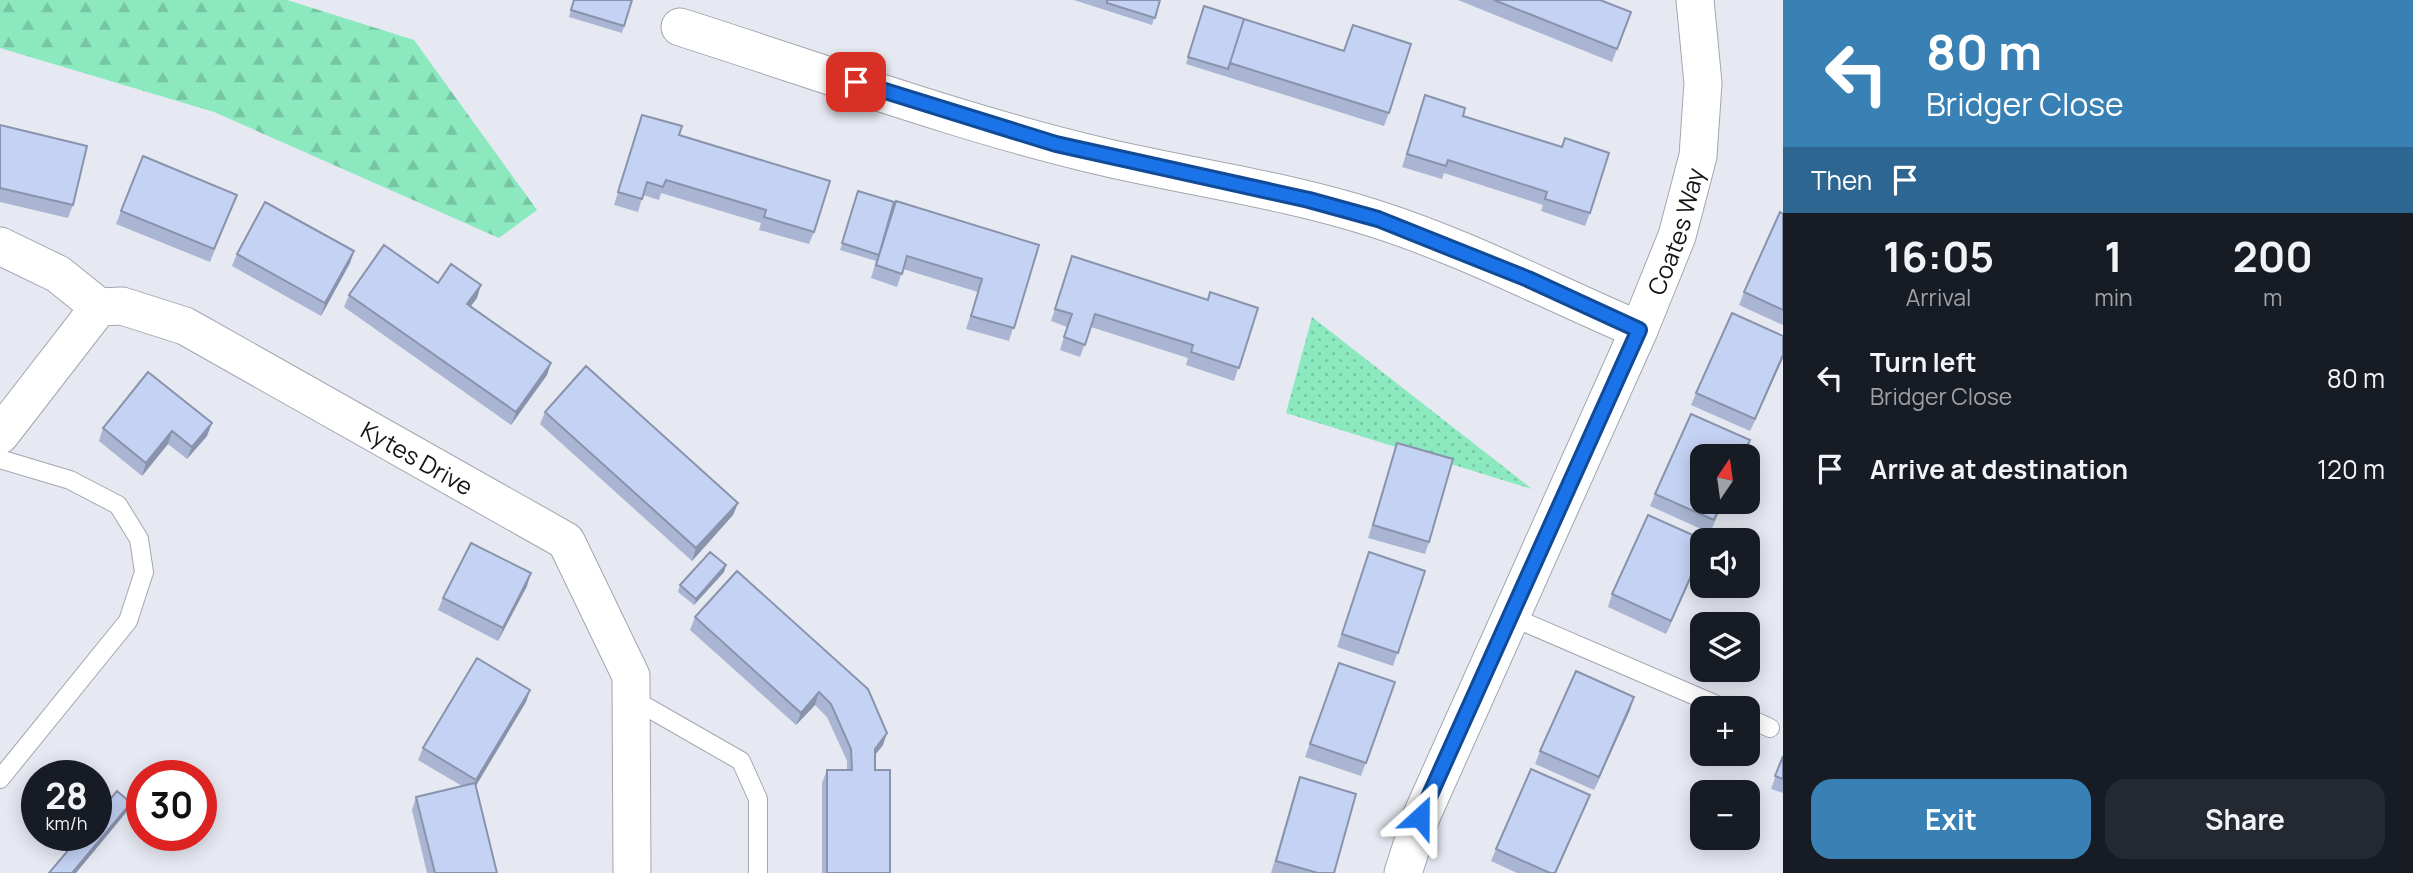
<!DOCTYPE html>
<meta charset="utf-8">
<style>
:root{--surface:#171b24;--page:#242831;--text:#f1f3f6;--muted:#9ea1a6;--accent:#3980b5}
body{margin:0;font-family:Manrope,sans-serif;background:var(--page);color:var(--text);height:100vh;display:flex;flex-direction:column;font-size:26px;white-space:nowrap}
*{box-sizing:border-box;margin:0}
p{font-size:23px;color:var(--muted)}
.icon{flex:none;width:38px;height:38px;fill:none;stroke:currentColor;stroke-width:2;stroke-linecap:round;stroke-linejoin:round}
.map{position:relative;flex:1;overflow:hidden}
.sheet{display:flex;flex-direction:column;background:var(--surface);width:630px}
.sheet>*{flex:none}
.guide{background:#3980b5;color:#fff;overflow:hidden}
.needle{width:46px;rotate:13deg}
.fabs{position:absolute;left:1690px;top:444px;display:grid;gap:14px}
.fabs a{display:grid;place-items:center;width:70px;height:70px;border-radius:14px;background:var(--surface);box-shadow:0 4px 18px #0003;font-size:35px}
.speed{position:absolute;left:21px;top:760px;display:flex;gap:14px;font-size:35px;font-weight:700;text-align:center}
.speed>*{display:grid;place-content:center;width:91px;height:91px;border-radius:50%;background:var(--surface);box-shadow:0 4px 18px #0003;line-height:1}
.speed small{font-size:18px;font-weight:400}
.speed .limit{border:10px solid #d22;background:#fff;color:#111}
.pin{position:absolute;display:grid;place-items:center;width:60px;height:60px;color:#fff;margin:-30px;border-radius:14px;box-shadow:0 4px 10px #0006}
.me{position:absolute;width:77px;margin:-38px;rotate:24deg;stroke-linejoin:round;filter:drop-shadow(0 0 5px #0008)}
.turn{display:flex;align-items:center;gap:24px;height:147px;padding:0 28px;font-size:32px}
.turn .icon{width:91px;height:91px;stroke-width:2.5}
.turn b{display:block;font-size:49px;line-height:60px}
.then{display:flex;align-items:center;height:66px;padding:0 28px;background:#0003;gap:14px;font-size:26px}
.eta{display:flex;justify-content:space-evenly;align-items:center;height:119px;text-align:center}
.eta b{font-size:42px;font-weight:700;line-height:49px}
.action{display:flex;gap:14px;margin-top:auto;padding:14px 28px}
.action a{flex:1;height:80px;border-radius:21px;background:var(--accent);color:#fff;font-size:28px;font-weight:700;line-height:80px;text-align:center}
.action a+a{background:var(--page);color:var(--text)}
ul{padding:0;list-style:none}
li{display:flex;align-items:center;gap:21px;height:91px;padding:0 28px}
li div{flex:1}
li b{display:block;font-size:26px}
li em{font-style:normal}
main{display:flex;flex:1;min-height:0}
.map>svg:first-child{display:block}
.grass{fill:url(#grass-dots)}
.forest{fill:url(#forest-firs)}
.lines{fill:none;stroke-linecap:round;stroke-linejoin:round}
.service-casing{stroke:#a3a6af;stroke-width:20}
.minor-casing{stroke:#a3a6af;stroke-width:39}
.service{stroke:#fff;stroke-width:18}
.minor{stroke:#fff;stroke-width:37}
.wall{fill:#a9b5d2}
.shaded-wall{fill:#8993ab}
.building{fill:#c4d2f4;stroke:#8993ab;stroke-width:2}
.route-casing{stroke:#114b97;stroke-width:18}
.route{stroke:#1a73e8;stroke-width:12}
.labels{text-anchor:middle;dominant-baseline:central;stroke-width:5;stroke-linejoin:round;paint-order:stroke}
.street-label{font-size:24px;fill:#141518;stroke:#f3f6fe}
</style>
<main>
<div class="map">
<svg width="1783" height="873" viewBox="0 0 1783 873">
<defs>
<pattern id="grass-dots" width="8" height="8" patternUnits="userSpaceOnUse" patternTransform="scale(1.75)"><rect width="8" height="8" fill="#8be8bf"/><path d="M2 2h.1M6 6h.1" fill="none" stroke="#77c6a3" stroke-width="1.8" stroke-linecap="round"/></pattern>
<pattern id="forest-firs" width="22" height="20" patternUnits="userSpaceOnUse" patternTransform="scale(1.75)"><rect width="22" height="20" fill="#8be8bf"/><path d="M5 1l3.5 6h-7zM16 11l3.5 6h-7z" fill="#77c6a3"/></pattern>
</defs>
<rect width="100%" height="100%" fill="#e6e9f2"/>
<!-- grass -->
<path class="grass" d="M 1312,317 L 1532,489 L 1286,413 Z"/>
<!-- forest -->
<path class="forest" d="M 0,0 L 287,0 L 414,40 L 537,210 L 499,238 L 214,112 L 0,48 Z"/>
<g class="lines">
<!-- service casing -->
<g class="service-casing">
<path id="service" d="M 0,459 L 70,480 L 118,505 L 139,539 L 144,572 L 128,621 L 0,779
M 1510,616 L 1726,709
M 631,698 L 741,761 L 758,799 L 758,873
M 1748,718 L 1770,728"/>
</g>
<!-- minor casing -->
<g class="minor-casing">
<g id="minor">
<path d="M 680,27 C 819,71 962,124 1104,157 C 1194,178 1287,190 1376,219 C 1467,248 1552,293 1639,330"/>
<path d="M 0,246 L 58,274 L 99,307"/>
<path id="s1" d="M 0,435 L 99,307 L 122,306 L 185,326 L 566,541 L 631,676 L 632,873"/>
<path id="s2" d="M 1403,873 L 1421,817 L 1639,330 L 1677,236 L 1698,156 L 1703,83 L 1695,0"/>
</g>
</g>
<!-- service -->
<use href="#service" class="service"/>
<!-- minor -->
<use href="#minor" class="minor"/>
</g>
<!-- wall -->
<path class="wall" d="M 574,0 L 632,0 L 622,33 L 569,17 Z
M 1074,0 L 1160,0 L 1152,25 Z
M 1458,0 L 1600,0 L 1631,12 L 1612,62 Z
M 1204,6 L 1389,113 L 1384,126 L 1186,64 Z
M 1425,95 L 1463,116 L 1590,213 L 1585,226 L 1541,211 L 1543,205 L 1444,173 L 1442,179 L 1402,167 Z
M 642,115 L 814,232 L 809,244 L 759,230 L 761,223 L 661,193 L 659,200 L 643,195 L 638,212 L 614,205 Z
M 0,125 L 73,205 L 68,218 L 0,202 Z
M 858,191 L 892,211 L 1039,245 L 1009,341 L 966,329 L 978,292 L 903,269 L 897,287 L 871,278 L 876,261 L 840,250 Z
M 232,207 L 210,262 L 116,224 L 121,211 Z
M 1783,214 L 1783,325 L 1739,305 L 1744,292 Z
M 354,251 L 350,263 L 321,316 L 232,266 L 237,254 Z
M 1068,269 L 1207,300 L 1258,308 L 1234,381 L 1186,365 L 1188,358 L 1091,327 L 1080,357 L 1060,350 L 1067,327 L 1051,321 Z
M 438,283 L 477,298 L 471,306 L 551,363 L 547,375 L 511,425 L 344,307 L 349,295 Z
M 1783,336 L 1783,358 L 1750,431 L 1691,405 L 1696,393 Z
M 148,372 L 207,436 L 187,459 L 168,444 L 142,476 L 99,441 L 103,428 Z
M 545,412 L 738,503 L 733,515 L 692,561 L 540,424 Z
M 1691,414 L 1750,440 L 1743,457 L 1703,457 L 1703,502 L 1723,502 L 1710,533 L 1650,506 L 1655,494 Z
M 1397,443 L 1429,542 L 1425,554 L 1368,538 Z
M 1706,541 L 1666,634 L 1608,607 L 1612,594 Z
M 1369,552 L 1425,571 L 1393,666 L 1337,647 Z
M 726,565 L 724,572 L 694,605 L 678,592 L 680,585 Z
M 737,571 L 883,745 L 875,755 L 875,770 L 890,873 L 822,873 L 822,783 L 827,770 L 847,770 L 847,761 L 827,717 L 815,705 L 796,725 L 690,630 L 695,617 Z
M 527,586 L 498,641 L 438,610 L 443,598 Z
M 1339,663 L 1395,682 L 1361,776 L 1305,757 Z
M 530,690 L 526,702 L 476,786 L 497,873 L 427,873 L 412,810 L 416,797 L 462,786 L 418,760 L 423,748 Z
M 1630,710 L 1594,790 L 1535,764 L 1540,751 Z
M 1783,756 L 1783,793 L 1771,789 Z
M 1299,777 L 1334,873 L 1271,873 Z
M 1590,795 L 1556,873 L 1517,873 L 1491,861 L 1496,849 Z"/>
<!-- shaded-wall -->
<path class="shaded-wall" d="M 354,251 L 350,263 L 321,316 L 325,303 Z
M 481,285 L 477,298 L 463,316 L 467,304 Z
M 1783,355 L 1783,358 L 1750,431 L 1755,419 Z
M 551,363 L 547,375 L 511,425 L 516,412 Z
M 212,423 L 207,436 L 187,459 L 192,447 Z
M 172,431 L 168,444 L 142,476 L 146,463 Z
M 738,503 L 733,515 L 692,561 L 696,548 Z
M 1703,549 L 1702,554 L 1666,634 L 1671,621 Z
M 726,565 L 724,572 L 694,605 L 696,599 Z
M 531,573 L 527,586 L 498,641 L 503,628 Z
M 530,690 L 526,702 L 472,792 L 476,780 Z
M 819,692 L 815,705 L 796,725 L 801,713 Z
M 1634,697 L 1630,710 L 1594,790 L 1599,777 Z
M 887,733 L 883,745 L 870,761 L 875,749 Z
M 1590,795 L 1585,807 L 1556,873 L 1555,873 Z
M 131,803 L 129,809 L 76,873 L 72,873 Z"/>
<!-- building -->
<path class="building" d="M 574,0 L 632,0 L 624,26 L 571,10 Z
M 1107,0 L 1160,0 L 1155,18 L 1107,3 Z
M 1494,0 L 1600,0 L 1631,12 L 1617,49 Z
M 1204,6 L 1244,19 L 1228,69 L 1188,57 Z
M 1244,19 L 1344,51 L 1353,25 L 1411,44 L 1389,113 L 1230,63 Z
M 1425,95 L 1465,108 L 1463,116 L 1562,147 L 1565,138 L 1609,153 L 1590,213 L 1545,199 L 1547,192 L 1448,160 L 1446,166 L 1407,154 Z
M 642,115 L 682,126 L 679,135 L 830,181 L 814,232 L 764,217 L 766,210 L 666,180 L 663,187 L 647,182 L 642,199 L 618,192 Z
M 0,125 L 87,146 L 73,205 L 0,188 Z
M 143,156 L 237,195 L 214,249 L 121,211 Z
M 858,191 L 894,202 L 879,255 L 842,243 Z
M 896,201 L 1039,245 L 1014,328 L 971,316 L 982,279 L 907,256 L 902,274 L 876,265 Z
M 265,202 L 354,251 L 325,303 L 237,254 Z
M 1780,212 L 1783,214 L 1783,310 L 1744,292 Z
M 384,245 L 438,283 L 451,264 L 481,285 L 467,304 L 551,363 L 516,412 L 349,295 Z
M 1072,256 L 1208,300 L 1210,292 L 1258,308 L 1239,368 L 1191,352 L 1193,345 L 1095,314 L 1085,345 L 1064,337 L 1072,314 L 1055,309 Z
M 1732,313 L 1783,336 L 1783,355 L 1755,419 L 1696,393 Z
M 586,366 L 738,503 L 696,548 L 545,412 Z
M 148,372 L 212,423 L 192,447 L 172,431 L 146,463 L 103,428 Z
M 1691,414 L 1750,440 L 1742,457 L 1703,457 L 1703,502 L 1722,502 L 1714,520 L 1655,494 Z
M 1397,443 L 1453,459 L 1429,542 L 1373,525 Z
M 1648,515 L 1706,541 L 1703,541 L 1703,549 L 1671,621 L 1612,594 Z
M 471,543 L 531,573 L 503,628 L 443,598 Z
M 710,552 L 726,565 L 696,599 L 680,585 Z
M 1369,552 L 1425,571 L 1398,653 L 1342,634 Z
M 737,571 L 868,689 L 887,733 L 875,749 L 875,770 L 890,770 L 890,873 L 827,873 L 827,770 L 852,770 L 851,749 L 831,704 L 819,692 L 801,713 L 695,617 Z
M 477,658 L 530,690 L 476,780 L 423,748 Z
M 1339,663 L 1395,682 L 1366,763 L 1310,744 Z
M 1576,671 L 1634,697 L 1599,777 L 1540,751 Z
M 1783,756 L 1783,779 L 1775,776 Z
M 1531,769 L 1590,795 L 1555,873 L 1550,873 L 1496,849 Z
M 1300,777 L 1356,794 L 1334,873 L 1318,873 L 1276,861 Z
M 475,783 L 497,873 L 435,873 L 416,797 Z
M 117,791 L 131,803 L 72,873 L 49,873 L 81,835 L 96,835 L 96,816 Z"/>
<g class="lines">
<!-- route casing -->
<g class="route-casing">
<path id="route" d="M 856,82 L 1056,144 L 1309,200 L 1378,219 L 1528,279 L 1639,330 L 1420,817"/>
</g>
<!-- route -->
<use href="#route" class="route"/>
</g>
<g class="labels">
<!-- street labels -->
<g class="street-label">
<text stroke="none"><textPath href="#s2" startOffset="698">Coates Way</textPath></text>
<text stroke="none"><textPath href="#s1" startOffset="518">Kytes Drive</textPath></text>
</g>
</g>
</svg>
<div class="fabs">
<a><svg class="needle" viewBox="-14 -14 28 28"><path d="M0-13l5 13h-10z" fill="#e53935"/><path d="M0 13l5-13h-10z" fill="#9ea1a6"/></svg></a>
<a><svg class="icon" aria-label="sound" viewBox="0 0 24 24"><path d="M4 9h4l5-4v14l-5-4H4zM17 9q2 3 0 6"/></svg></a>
<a><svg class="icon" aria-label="layers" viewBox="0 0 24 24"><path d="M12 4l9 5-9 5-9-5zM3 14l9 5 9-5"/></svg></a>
<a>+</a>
<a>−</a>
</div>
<div class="speed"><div>28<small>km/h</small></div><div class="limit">30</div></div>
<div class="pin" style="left:856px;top:82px;background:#d93025"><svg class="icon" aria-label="arrive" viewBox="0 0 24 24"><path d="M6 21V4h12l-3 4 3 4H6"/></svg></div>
<svg class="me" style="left:1420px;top:817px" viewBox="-20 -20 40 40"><path d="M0-17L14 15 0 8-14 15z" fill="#1a73e8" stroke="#fff" stroke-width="4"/></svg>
</div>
<section class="sheet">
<div class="guide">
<div class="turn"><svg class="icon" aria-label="left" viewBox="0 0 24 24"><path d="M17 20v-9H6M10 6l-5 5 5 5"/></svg><div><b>80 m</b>Bridger Close</div></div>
<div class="then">Then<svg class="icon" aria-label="arrive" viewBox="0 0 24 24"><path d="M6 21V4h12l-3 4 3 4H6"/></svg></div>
</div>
<div class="eta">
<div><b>16:05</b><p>Arrival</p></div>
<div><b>1</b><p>min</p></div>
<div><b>200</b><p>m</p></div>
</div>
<ul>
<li><svg class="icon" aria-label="left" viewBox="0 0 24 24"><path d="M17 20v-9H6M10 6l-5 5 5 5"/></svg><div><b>Turn left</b><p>Bridger Close</p></div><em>80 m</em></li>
<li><svg class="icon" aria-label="arrive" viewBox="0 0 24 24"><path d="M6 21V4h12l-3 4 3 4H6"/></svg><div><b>Arrive at destination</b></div><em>120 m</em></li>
</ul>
<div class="action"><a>Exit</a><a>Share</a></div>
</section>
</main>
